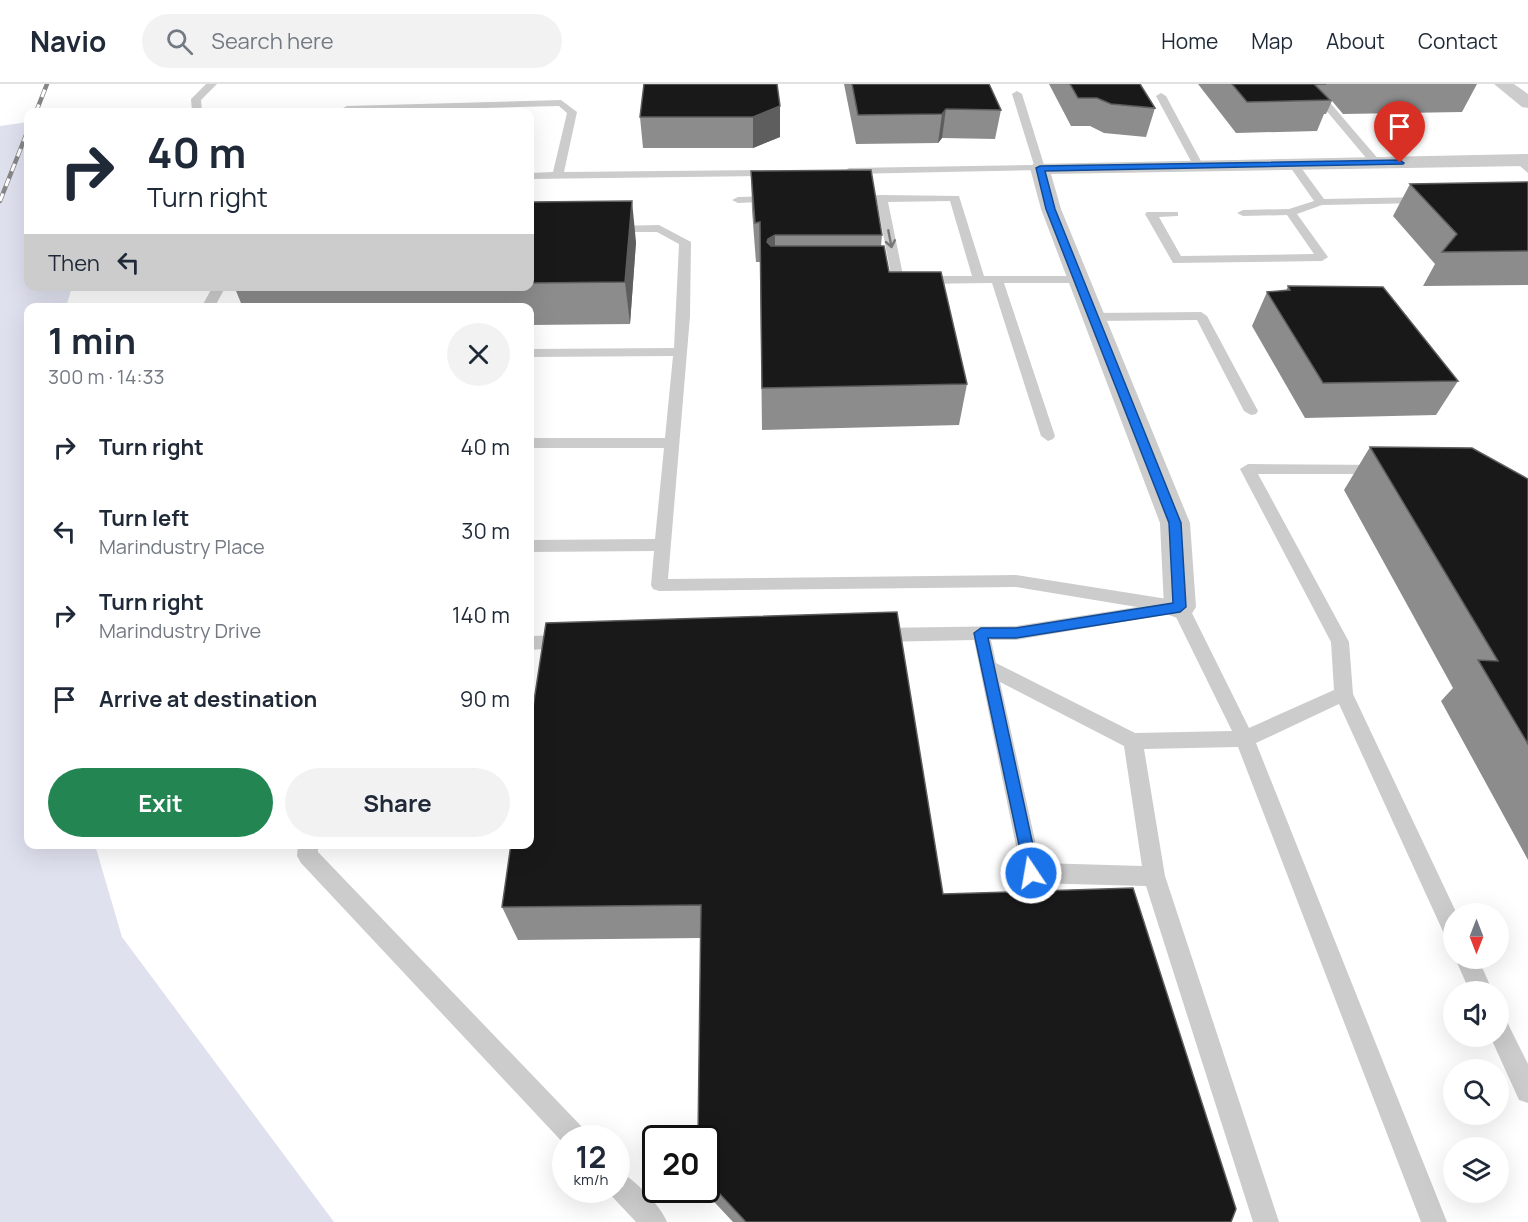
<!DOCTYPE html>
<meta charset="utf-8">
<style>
:root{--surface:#fff;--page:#f2f2f3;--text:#1f2937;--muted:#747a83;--line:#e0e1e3;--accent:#238552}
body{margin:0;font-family:Manrope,sans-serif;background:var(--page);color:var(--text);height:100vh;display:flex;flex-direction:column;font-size:22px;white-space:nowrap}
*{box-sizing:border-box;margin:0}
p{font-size:20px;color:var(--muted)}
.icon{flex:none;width:33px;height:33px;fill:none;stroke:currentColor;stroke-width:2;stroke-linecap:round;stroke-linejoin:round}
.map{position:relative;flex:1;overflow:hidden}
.details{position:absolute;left:24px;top:219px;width:510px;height:546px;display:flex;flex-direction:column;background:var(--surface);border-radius:12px;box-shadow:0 6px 24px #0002}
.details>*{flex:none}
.top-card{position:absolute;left:24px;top:24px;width:510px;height:183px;border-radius:12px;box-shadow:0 6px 24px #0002;background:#fff;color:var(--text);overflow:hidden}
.needle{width:39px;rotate:180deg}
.tools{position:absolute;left:1443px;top:819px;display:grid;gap:12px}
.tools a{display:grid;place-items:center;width:66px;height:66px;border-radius:50%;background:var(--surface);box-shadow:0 6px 24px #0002;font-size:30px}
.speed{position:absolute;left:552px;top:1041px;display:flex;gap:12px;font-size:30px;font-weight:700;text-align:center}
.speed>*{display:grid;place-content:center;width:78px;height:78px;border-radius:50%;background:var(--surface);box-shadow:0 6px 24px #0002;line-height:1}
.speed small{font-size:15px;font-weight:400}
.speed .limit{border:3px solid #111;border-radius:9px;background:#fff;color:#111}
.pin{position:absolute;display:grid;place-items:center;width:51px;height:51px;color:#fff;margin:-62px -26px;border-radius:50% 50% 50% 0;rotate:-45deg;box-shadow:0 0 6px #0007}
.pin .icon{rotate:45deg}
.me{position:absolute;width:66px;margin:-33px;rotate:348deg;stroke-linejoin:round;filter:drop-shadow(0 0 4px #0008)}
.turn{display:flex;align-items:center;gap:21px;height:126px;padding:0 24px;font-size:27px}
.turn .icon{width:78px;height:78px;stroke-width:2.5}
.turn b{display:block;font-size:42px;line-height:51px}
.then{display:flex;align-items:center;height:57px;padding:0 24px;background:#0003;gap:12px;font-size:22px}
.round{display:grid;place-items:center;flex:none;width:63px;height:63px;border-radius:32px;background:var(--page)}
.headline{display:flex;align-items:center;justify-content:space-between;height:102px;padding:0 24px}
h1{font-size:36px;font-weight:700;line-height:45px}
.button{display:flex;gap:12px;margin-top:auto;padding:12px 24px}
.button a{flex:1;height:69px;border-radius:36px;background:var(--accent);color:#fff;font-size:24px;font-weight:700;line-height:69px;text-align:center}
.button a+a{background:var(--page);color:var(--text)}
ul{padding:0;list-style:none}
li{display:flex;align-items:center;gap:18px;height:84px;padding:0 24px}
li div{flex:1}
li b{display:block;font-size:22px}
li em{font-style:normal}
header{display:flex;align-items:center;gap:36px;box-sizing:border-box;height:84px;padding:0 30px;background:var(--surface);border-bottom:2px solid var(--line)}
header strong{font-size:28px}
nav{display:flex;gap:33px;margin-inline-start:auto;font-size:21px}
.search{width:420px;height:54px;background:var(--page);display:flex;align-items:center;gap:15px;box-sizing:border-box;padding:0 21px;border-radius:33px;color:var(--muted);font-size:22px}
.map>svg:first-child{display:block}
.green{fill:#e0e1ef}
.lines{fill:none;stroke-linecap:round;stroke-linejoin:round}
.service{fill:#ccc;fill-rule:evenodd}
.minor{fill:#ccc;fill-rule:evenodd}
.rail-casing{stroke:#878787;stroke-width:4.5}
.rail{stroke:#fff;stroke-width:3;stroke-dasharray:8;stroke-linecap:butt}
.wall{fill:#8c8c8c}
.shaded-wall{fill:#5e5e5e}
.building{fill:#191919;stroke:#5e5e5e;stroke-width:1.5}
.oneway{stroke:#777}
.route{fill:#1a73e8;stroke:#114b97;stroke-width:1.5}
</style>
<header>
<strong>Navio</strong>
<div class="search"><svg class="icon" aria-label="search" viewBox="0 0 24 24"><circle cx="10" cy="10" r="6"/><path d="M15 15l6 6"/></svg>Search here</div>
<nav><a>Home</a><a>Map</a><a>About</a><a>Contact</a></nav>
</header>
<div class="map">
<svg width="1528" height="1138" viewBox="0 0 1528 1138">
<rect width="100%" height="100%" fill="#fff"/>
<!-- green -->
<path class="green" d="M 28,38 L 28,202 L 72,203 L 66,223 L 28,224 L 28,760 L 95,761 L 122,853 L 334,1138 L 0,1138 L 0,42 Z"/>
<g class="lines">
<!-- service -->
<path class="service" d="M 206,0 L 217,0 L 201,16 L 202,28 L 192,28 L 191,15 Z
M 1304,0 L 1314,0 L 1380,77 L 1380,81 L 1372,81 Z
M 1017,7 L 1022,10 L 1045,84 L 1044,86 L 849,90 L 844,87 L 849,84 L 1034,81 L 1012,10 Z
M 1161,9 L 1166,12 L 1203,81 L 1202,83 L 1194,83 L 1193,81 L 1156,12 Z
M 561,16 L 577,28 L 564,88 L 774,86 L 779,89 L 774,92 L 530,95 L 530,89 L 553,88 L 567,29 L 559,22 L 335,28 L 347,22 Z
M 1518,73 L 1528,80 L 1528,89 L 1513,76 Z
M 1293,77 L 1297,78 L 1324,115 L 1424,113 L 1430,116 L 1424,119 L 1322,121 L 1297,130 L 1328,173 L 1322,177 L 1173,179 L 1145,130 L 1147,128 L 1178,128 L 1178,132 L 1159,133 L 1181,172 L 1314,170 L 1287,131 L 1243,132 L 1237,129 L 1243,126 L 1289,125 L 1314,117 L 1288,80 Z
M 882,111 L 959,112 L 984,192 L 1083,192 L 1085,195 L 1079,199 L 1004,199 L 1055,352 L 1053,355 L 1048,357 L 1041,352 L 992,199 L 918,200 L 912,196 L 918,192 L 972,192 L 950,117 L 888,118 L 904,196 L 898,200 L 892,196 L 877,118 L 853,118 L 847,115 L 853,112 Z
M 774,112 L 778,113 L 778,117 L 738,119 L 732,116 L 738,113 Z
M 659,141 L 691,158 L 690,232 L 668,495 L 1016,491 L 1180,517 L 1186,518 L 1189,523 L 1249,644 L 1334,606 L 1331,558 L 1240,385 L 1248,380 L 1387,381 L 1390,385 L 1382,390 L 1258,390 L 1349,558 L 1353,610 L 1457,830 L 1454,830 L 1454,857 L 1446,854 L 1339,620 L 1256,659 L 1447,1138 L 1421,1138 L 1238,663 L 1144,665 L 1165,792 L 1279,1138 L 1253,1138 L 1146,802 L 1031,799 L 1023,796 L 974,556 L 878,558 L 872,556 L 869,551 L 872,546 L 878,544 L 1016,542 L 1137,523 L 1016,503 L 659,507 L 653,505 L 651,501 L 654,467 L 530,468 L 530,456 L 655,455 L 664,364 L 530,364 L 530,354 L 665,354 L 673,272 L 530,273 L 530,265 L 674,264 L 679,160 L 657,148 L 612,148 L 606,145 L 612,142 ZM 1170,528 L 1174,529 L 1232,647 L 1135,649 L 996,579 L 991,556 L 1016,556 L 1163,531 ZM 1000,598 L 1124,662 L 1142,782 L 1040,779 Z
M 213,202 L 226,202 L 214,224 L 201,224 Z
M 1201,228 L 1207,232 L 1258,327 L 1256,330 L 1251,331 L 1244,327 L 1197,236 L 1094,237 L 1088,233 L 1094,229 Z
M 565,551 L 571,553 L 574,558 L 571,563 L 530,566 L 530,552 Z
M 298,760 L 318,760 L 318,768 L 584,1045 L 587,1054 L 566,1054 L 566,1062 L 301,779 L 297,772 Z
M 1455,874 L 1478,874 L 1493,908 L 1470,908 Z
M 1498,932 L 1506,936 L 1528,980 L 1528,1019 L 1519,1016 L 1490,952 L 1498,952 Z
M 616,1086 C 633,1093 661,1122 667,1138 L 636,1138 L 606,1106 L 616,1106 Z"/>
<!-- minor -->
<path class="minor" d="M 1494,0 L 1514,0 L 1528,10 L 1528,24 L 1522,23 Z
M 1528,70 L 1528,82 L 1051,90 L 1061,125 L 1190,439 L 1196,523 L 1191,531 L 1180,535 L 1169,531 L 1164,523 L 1160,439 L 1041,125 L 1030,84 L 1033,80 Z"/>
<!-- rail casing -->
<g class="rail-casing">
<path id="rail" d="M 36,28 L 47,0
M 0,117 L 28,46"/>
</g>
<!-- rail -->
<use href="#rail" class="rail"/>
</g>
<!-- wall -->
<path class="wall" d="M 844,0 L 989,0 L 1001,26 L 995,55 L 942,54 L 938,59 L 856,60 Z
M 1049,0 L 1140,0 L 1155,24 L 1146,53 L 1104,49 L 1090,42 L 1071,42 Z
M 1198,0 L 1477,0 L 1462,28 L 1343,30 L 1332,17 L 1326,30 L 1324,30 L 1317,47 L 1236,49 Z
M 780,22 L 780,53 L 753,64 L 643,64 L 640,33 Z
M 751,87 L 882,151 L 881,162 L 889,188 L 967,300 L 959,341 L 762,346 L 760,178 L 756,178 L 752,126 Z
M 1528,98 L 1528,201 L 1423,202 L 1435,180 L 1393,132 L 1410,100 Z
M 530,118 L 636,158 L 630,240 L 530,241 L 530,224 L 243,224 L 234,202 L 530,202 Z
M 1288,202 L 1458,297 L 1436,331 L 1305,334 L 1252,242 L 1267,208 L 1286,207 Z
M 1370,363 L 1528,395 L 1528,776 L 1441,617 L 1453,604 L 1344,406 Z
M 943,810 L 1231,1138 L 733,1138 L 703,1106 L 706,1106 L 706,1054 L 700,854 L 518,856 L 502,823 Z"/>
<!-- shaded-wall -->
<path class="shaded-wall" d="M 780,22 L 780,53 L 753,64 L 753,33 Z
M 946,25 L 942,54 L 938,59 L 942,30 Z
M 632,117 L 636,158 L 630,240 L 625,198 Z
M 775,151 L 775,191 L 767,158 L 768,155 Z"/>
<!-- building -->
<path class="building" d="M 644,0 L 777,0 L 780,22 L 753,33 L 640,33 Z
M 852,0 L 989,0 L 1001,26 L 946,25 L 942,30 L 858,31 Z
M 1070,0 L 1140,0 L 1155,24 L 1111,20 L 1097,14 L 1078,14 Z
M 1232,0 L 1326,0 L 1314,0 L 1330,16 L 1247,18 Z
M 871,86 L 882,151 L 775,151 L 768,155 L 767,158 L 771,162 L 884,162 L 889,188 L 941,188 L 967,300 L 762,304 L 760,138 L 755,139 L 751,87 Z
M 1528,98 L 1528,167 L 1442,168 L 1457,150 L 1410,100 Z
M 632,117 L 625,198 L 530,199 L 530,118 Z
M 1288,202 L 1383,203 L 1458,297 L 1323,299 L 1267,208 L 1290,206 Z
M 1370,363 L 1472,364 L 1528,395 L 1528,660 L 1478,576 L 1498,577 Z
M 897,528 L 943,810 L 1133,804 L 1236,1125 L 1231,1138 L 746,1138 L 706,1095 L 706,1054 L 698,1054 L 701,821 L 502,823 L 511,760 L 530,760 L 530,643 L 546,539 Z"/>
<!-- one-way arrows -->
<defs><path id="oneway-shaft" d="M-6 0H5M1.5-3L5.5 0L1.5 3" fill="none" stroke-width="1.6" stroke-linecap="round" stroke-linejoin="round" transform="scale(1.5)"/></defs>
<use class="oneway" href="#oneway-shaft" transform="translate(890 155) rotate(79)"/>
<!-- route -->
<path class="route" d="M 1400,76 L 1404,79 L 1403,80 L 1045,87 L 1055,125 L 1181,439 L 1186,523 L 1180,528 L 1016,554 L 988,554 L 1039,789 L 1037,794 L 1031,796 L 1026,794 L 974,549 L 981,544 L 1016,544 L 1173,519 L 1169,439 L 1046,125 L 1036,84 L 1040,82 Z"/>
</svg>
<div class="tools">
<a><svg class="needle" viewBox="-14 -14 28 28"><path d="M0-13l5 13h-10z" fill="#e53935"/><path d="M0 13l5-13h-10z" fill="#747a83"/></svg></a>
<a><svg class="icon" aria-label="sound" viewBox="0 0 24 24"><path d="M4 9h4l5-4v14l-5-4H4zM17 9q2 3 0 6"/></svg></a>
<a><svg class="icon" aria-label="search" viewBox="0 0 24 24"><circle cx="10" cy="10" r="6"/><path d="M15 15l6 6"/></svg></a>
<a><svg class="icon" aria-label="layers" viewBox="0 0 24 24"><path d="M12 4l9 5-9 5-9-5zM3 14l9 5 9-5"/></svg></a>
</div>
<div class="speed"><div>12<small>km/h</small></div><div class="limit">20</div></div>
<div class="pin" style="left:1400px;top:79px;background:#d93025"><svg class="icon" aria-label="arrive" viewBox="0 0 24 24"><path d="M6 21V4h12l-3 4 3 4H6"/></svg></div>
<svg class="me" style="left:1031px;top:789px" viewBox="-20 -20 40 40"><circle r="17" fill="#1a73e8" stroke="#fff" stroke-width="3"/><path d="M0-11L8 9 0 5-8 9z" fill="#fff"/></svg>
<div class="top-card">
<div class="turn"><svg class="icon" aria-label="right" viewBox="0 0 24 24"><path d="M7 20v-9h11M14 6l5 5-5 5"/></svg><div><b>40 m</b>Turn right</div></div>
<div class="then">Then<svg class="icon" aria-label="left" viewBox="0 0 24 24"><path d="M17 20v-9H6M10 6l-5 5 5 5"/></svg></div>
</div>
<section class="details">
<div class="headline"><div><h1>1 min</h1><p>300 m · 14:33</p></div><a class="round"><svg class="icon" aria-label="close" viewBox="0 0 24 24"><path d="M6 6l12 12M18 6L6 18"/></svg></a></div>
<ul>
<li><svg class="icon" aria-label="right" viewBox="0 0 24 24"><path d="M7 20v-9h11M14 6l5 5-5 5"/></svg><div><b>Turn right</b></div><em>40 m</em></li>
<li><svg class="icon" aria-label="left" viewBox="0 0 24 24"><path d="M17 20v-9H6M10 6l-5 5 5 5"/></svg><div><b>Turn left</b><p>Marindustry Place</p></div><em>30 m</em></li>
<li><svg class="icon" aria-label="right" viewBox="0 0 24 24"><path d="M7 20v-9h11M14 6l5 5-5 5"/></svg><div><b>Turn right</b><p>Marindustry Drive</p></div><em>140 m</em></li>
<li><svg class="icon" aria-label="arrive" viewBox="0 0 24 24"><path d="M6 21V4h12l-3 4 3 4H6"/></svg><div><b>Arrive at destination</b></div><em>90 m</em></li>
</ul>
<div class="button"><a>Exit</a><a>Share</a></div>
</section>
</div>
